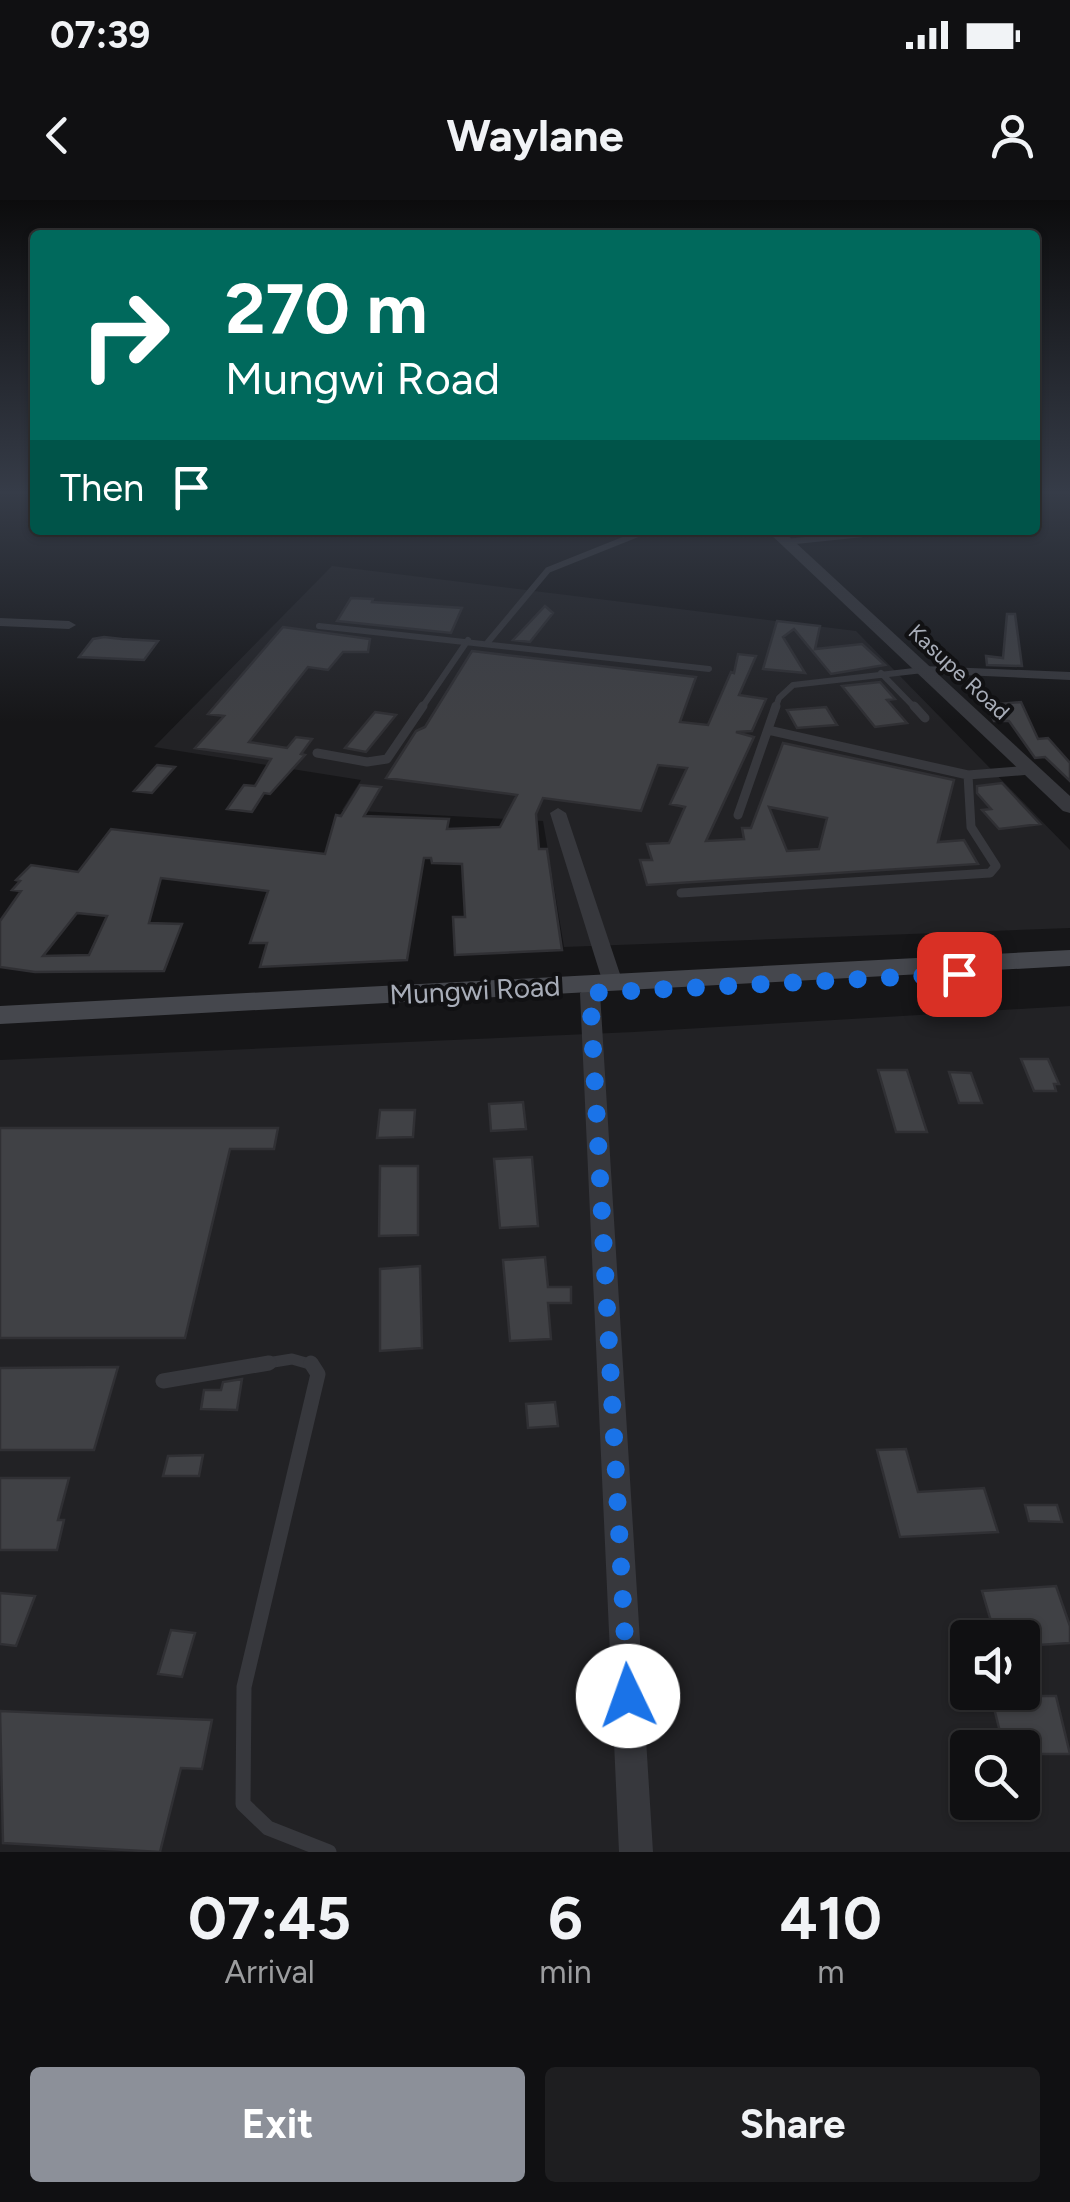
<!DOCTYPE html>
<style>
:root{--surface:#101012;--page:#1e1e20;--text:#f1f3f6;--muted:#9c9d9f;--line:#303032;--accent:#8c9099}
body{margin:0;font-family:Figtree,sans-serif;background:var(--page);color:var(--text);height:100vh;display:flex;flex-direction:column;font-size:38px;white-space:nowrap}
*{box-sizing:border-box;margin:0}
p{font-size:32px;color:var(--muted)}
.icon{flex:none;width:55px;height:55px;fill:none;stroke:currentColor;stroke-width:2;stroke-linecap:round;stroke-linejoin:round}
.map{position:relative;height:1652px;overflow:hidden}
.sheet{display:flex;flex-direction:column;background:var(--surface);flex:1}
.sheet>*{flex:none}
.banner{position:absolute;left:30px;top:30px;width:1010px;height:305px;border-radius:10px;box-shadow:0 2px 8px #0004,0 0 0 2px var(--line);background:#00695c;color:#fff;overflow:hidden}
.buttons{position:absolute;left:950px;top:1420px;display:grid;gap:20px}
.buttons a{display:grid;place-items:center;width:90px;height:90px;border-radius:10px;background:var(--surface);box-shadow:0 2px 8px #0004,0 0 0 2px var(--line);font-size:50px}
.pin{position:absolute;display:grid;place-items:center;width:85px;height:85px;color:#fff;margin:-42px;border-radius:20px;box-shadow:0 5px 15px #0006}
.me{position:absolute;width:110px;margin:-55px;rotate:357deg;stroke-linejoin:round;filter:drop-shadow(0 0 8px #0008)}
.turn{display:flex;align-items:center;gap:35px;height:210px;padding:0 30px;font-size:45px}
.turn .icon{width:130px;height:130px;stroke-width:2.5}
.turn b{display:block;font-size:70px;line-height:85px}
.then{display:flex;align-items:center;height:95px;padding:0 30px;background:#0003;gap:20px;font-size:38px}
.eta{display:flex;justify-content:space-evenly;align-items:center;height:170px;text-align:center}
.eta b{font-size:60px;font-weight:700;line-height:70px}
.button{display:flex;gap:20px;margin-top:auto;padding:20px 30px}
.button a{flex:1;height:115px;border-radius:10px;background:var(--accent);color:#fff;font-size:40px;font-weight:700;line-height:115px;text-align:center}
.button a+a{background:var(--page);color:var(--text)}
.status{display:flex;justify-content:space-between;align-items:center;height:70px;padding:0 50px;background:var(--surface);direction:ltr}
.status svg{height:28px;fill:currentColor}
header{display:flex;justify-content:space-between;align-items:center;height:130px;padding:0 30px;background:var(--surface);font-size:45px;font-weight:700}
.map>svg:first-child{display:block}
.built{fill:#222225;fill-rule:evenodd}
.building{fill:#404145;stroke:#303034;stroke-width:2.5;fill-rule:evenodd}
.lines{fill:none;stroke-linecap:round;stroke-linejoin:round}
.service-far3{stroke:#37383d;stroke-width:6}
.service-far2{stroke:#37383d;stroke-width:9}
.service-far1{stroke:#37383d;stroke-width:11}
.service{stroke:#37383d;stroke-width:15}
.minor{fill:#37383d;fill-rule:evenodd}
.tertiary{fill:#37383d;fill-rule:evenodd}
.secondary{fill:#45474d;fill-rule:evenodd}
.route{stroke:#1a73e8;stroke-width:18;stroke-dasharray:0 32.4}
.labels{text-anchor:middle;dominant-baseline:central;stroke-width:8;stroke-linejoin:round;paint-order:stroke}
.far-street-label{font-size:22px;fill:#a8adb8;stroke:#111113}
.street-label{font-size:28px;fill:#a8adb8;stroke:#111113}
</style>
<div class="status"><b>07:39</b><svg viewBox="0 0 49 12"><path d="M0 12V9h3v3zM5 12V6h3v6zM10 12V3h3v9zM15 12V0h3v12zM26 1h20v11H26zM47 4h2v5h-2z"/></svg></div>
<header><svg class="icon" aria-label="back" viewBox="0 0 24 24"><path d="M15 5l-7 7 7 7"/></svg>Waylane<svg class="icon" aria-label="person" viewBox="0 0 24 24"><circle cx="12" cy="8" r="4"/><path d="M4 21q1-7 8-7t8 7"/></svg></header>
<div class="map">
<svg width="1070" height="1652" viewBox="0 0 1070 1652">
<rect width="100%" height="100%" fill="#161618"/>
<!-- built -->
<path class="built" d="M 332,366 L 856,431 L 1070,650 L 1070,728 L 564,747 L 543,621 L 342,610 L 361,580 L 154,547 Z
M 1070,806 L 1070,1652 L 0,1652 L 0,860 L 634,832 ZM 968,1438 L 1022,1438 L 1022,1492 L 968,1492 ZM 968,1548 L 1022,1548 L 1022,1602 L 968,1602 Z"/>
<!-- building -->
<path class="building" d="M 351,398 L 373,399 L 372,402 L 462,408 L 451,433 L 337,421 Z
M 545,406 L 553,413 L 530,442 L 513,440 Z
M 1007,414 L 1015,414 L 1022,466 L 987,465 L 986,456 L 1003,458 Z
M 777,421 L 820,426 L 815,449 L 862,444 L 885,465 L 831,474 L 794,429 L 783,437 L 805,473 L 763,469 Z
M 283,427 L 370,439 L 368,452 L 343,452 L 328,470 L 308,467 L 249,542 L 287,548 L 296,537 L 312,539 L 301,554 L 305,555 L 270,594 L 264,593 L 252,612 L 227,609 L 244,585 L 255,586 L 271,559 L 195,548 L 224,516 L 208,514 Z
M 104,437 L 122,439 L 158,441 L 144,460 L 79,457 L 93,439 Z
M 472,451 L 696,477 L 680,522 L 708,525 L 731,472 L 734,473 L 738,454 L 756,456 L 739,495 L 766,499 L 752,531 L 736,532 L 754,537 L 706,641 L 744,639 L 742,628 L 751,628 L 783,543 L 954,580 L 938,642 L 964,640 L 978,664 L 647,685 L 640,660 L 652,660 L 647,644 L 669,643 L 685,607 L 670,604 L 687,568 L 658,565 L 641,611 L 543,598 L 536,614 L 539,649 L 547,649 L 562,750 L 455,755 L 453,717 L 465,717 L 462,664 L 432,663 L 431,658 L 424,658 L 407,760 L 260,767 L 267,743 L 250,743 L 268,691 L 161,678 L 149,723 L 182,724 L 164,771 L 35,772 L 0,767 L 0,721 L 21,691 L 12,690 L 20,681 L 16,680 L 31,665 L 78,672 L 111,629 L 325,654 L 336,615 L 341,616 L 360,585 L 381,587 L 364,616 L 449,619 L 447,629 L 500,627 L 517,595 L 386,578 L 416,531 L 425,527 ZM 769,607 L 827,618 L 819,649 L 787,651 ZM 77,713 L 107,716 L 89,755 L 43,756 Z
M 880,482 L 895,499 L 887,500 L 907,523 L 875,527 L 842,486 Z
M 1021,502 L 1038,539 L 1048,538 L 1070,563 L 1070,581 L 1045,557 L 1035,558 L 1009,521 L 994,521 L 986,505 Z
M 826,507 L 837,525 L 797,528 L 787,510 Z
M 375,512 L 396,515 L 366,552 L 345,548 Z
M 157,565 L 175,567 L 152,593 L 134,591 Z
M 1002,583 L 1040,624 L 999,629 L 982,610 L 991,609 L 977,593 L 977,586 Z
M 1021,859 L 1048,859 L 1059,884 L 1054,884 L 1056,891 L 1034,891 Z
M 878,870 L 907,870 L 927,932 L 896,932 Z
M 949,872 L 971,873 L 982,903 L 959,903 Z
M 523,902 L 526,929 L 491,931 L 489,904 Z
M 380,910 L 415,910 L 413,937 L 377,938 Z
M 0,928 L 278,928 L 274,949 L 230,949 L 185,1138 L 0,1138 Z
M 532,957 L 538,1026 L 500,1028 L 494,959 Z
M 380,966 L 418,966 L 418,1035 L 379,1036 Z
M 545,1057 L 548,1087 L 571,1087 L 571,1103 L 548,1103 L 551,1139 L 510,1141 L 503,1060 Z
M 420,1066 L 422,1148 L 380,1151 L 380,1069 Z
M 118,1167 L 94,1250 L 0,1250 L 0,1168 Z
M 242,1179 L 237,1210 L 201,1209 L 204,1190 L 221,1190 L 223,1182 Z
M 555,1202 L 558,1226 L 528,1228 L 526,1204 Z
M 906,1249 L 918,1292 L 984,1288 L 998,1332 L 900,1337 L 877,1250 Z
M 203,1255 L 199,1276 L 163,1276 L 168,1256 Z
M 0,1278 L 69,1278 L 58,1320 L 64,1320 L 57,1350 L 0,1350 Z
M 1025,1305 L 1057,1305 L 1062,1322 L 1029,1321 Z
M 1056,1386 L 1070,1426 L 1070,1443 L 1022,1446 L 1022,1438 L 996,1438 L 982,1391 Z
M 0,1393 L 35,1396 L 16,1446 L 0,1444 Z
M 171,1430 L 195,1433 L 182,1477 L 158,1474 Z
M 991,1496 L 1056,1496 L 1070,1554 L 1022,1554 L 1022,1548 L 1004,1548 Z
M 0,1511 L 212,1520 L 202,1569 L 181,1568 L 160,1652 L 3,1643 Z"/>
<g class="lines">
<!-- service-far3 -->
<path class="service-far3" d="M 786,342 L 902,330
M 319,426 L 709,469
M 488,442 L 548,370 L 648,330
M 881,473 L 916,509
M 421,509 L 468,440
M 775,509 L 779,498 L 793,485 L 923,470"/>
<!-- service-far2 -->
<path class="service-far2" d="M 914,506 L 925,518
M 768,530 L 968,575 L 1030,570
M 317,553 L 367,562 L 387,559 L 423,506
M 738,615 L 776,506
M 681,693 L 990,673 L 996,666 L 971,627 L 968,575"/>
<!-- service-far1 -->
<path class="service-far1" d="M 255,1165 L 292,1159 L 313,1165"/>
<!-- service -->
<path class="service" d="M 311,1163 L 318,1174 L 244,1487 L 243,1604 L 268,1628 L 329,1652
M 163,1181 L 269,1163"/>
<!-- minor -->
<path class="minor" d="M 0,418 L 69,421 L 76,425 L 69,429 L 0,426 Z
M 923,466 L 1070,472 L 1070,480 L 918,473 L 916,470 Z
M 558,608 L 566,613 L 623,783 L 620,787 L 606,787 L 603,783 L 550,613 Z
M 590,787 L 600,793 L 653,1652 L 619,1652 L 580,793 Z"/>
<!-- tertiary -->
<path class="tertiary" d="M 766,330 L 782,330 L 1070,596 L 1070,613 L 1063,611 Z"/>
<!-- secondary -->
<path class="secondary" d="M 1070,750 L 1070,766 L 0,824 L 0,806 Z"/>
</g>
<!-- sky -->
<linearGradient id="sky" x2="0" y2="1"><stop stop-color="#0c0c0d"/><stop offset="0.56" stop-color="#363c48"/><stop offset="1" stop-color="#363c48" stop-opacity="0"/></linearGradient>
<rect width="1070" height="522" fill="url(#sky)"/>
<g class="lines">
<!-- route -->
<path class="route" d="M 628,1496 L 590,793 L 959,774"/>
</g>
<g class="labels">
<!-- far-street labels -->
<g class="far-street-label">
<text transform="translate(959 472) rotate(43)">Kasupe Road</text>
</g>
<!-- street labels -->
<g class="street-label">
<text transform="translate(475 790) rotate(-3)">Mungwi Road</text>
</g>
</g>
</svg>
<div class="buttons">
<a><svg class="icon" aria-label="sound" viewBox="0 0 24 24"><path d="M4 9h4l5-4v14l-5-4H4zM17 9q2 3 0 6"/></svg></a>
<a><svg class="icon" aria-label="search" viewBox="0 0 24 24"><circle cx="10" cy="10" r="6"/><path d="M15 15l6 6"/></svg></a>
</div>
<div class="pin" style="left:959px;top:774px;background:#d93025"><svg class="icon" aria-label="arrive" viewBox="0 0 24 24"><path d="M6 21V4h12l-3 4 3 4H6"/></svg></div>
<svg class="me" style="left:628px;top:1496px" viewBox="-20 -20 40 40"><circle r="19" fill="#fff"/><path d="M0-13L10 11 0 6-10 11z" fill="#1a73e8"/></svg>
<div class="banner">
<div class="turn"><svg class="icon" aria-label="right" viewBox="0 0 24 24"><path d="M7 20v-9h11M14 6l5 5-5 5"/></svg><div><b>270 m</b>Mungwi Road</div></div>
<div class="then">Then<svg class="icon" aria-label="arrive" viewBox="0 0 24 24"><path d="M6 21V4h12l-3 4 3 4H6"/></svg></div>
</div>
</div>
<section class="sheet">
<div class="eta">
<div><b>07:45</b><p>Arrival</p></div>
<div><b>6</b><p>min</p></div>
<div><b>410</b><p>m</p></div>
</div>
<div class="button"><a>Exit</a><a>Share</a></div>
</section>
